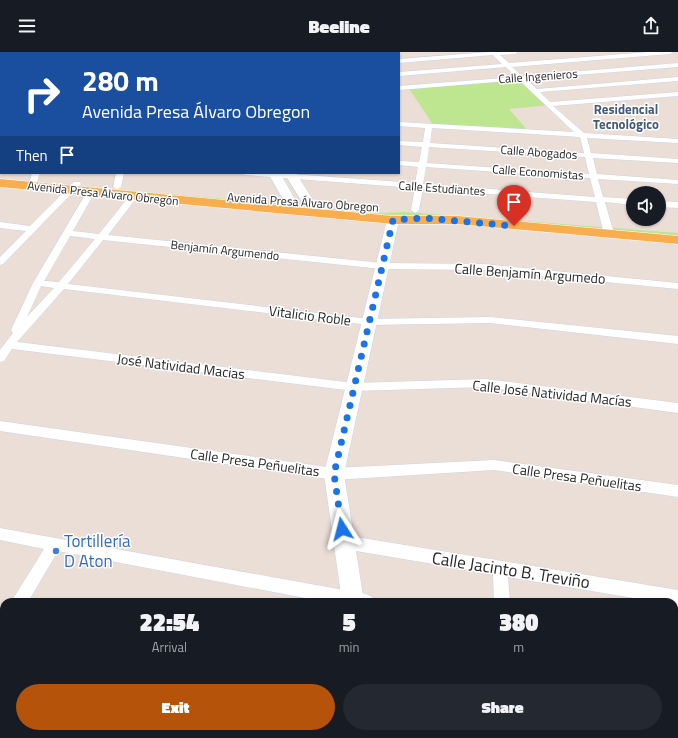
<!DOCTYPE html>
<meta charset="utf-8">
<style>
:root{--surface:#171b24;--page:#242831;--text:#f1f3f6;--muted:#9ea1a6;--accent:#b45309}
body{margin:0;font-family:"Titillium Web",sans-serif;background:var(--page);color:var(--text);height:100vh;display:flex;flex-direction:column;font-size:15px;white-space:nowrap}
*{box-sizing:border-box;margin:0}
p{font-size:13px;color:var(--muted)}
.icon{flex:none;width:22px;height:22px;fill:none;stroke:currentColor;stroke-width:2;stroke-linecap:round;stroke-linejoin:round}
.map{position:relative;flex:1;overflow:hidden}
.details{position:absolute;left:0px;top:546px;width:678px;height:140px;display:flex;flex-direction:column;background:var(--surface);border-radius:12px 12px 0 0;box-shadow:0 1px 3px #0004}
.details>*{flex:none}
.top-card{position:absolute;left:0px;top:0px;width:400px;height:122px;box-shadow:0 1px 3px #0004;background:#1a4fa0;color:#fff;overflow:hidden}
.controls{position:absolute;left:626px;top:134px;display:grid;gap:8px}
.controls a{display:grid;place-items:center;width:40px;height:40px;border-radius:50%;background:var(--surface);box-shadow:0 1px 3px #0004;font-size:20px}
.pin{position:absolute;display:grid;place-items:center;width:34px;height:34px;color:#fff;margin:-41px -17px;border-radius:50% 50% 50% 0;rotate:-45deg;box-shadow:0 0 4px #0007}
.pin .icon{rotate:45deg}
.me{position:absolute;width:44px;margin:-22px;rotate:351deg;stroke-linejoin:round;filter:drop-shadow(0 0 3px #0008)}
.turn{display:flex;align-items:center;gap:14px;height:84px;padding:0 16px;font-size:18px}
.turn .icon{width:52px;height:52px;stroke-width:2.5}
.turn b{display:block;font-size:28px;line-height:34px}
.then{display:flex;align-items:center;height:38px;padding:0 16px;background:#0003;gap:8px;font-size:15px}
.eta{display:flex;justify-content:space-evenly;align-items:center;height:68px;text-align:center}
.eta b{font-size:24px;font-weight:800;line-height:28px}
.action{display:flex;gap:8px;margin-top:auto;padding:8px 16px}
.action a{flex:1;height:46px;border-radius:24px;background:var(--accent);color:#fff;font-size:16px;font-weight:800;line-height:46px;text-align:center}
.action a+a{background:var(--page);color:var(--text)}
header{display:flex;justify-content:space-between;align-items:center;height:52px;padding:0 16px;background:var(--surface);font-size:18px;font-weight:800}
.map>svg:first-child{display:block}
.green{fill:#bee58f}
.lines{fill:none;stroke-linecap:round;stroke-linejoin:round}
.street-casing{stroke:#ccd4e1;stroke-width:1}
.secondary-casing{stroke:#ccd4e1;stroke-width:1}
.primary-casing{stroke:#fff;stroke-width:1}
.street{fill:#fff;fill-rule:evenodd}
.secondary{fill:#fff;fill-rule:evenodd}
.primary{fill:#f8ae4e;fill-rule:evenodd}
.route{stroke:#1a73e8;stroke-width:7;stroke-dasharray:0 12.6}
.shop-dot{fill:#3f7fe0;stroke:#fff;stroke-width:1.5}
.labels{text-anchor:middle;dominant-baseline:central;stroke-width:3;stroke-linejoin:round;paint-order:stroke}
.far-street-label{font-size:12px;fill:#272727;stroke:#fff}
.far-quarter-label{font-size:13px;font-weight:bold;fill:#455979;stroke:#fff}
.street-label{font-size:14px;fill:#272727;stroke:#fff}
.near-shop-label{font-size:17px;fill:#366cbe;stroke:#fff;text-anchor:start}
.near-street-label{font-size:17px;fill:#272727;stroke:#fff}
</style>
<header><svg class="icon" aria-label="menu" viewBox="0 0 24 24"><path d="M4 6h16M4 12h16M4 18h16"/></svg>Beeline<svg class="icon" aria-label="share" viewBox="0 0 24 24"><path d="M12 15V3M7 8l5-5 5 5M5 13v7h14v-7"/></svg></header>
<div class="map">
<svg width="678" height="686" viewBox="0 0 678 686">
<rect width="100%" height="100%" fill="#ebded7"/>
<!-- green -->
<path class="green" d="M 520,26 L 550,53 L 509,57 L 529,80 L 434,74 L 408,35 Z
M 82,135 L 287,152 L 283,154 Z
M 318,156 L 384,161 L 404,160 L 445,163 L 678,181 L 678,186 L 402,165 L 316,157 Z"/>
<g class="lines">
<!-- street casing -->
<g class="street-casing">
<path id="street" d="M 0,0 L 4,0 L 4,1 L 0,2 Z
M 28,0 L 34,0 L 34,1 L 28,1 Z
M 124,0 L 144,0 L 123,1 Z
M 370,0 L 376,0 L 377,1 L 371,1 Z
M 490,0 L 518,0 L 515,2 L 500,3 L 509,11 L 649,0 L 673,0 L 670,2 L 512,15 L 522,24 L 678,11 L 678,15 L 526,27 L 537,37 L 678,25 L 678,29 L 540,40 L 550,50 L 678,40 L 678,44 L 553,54 L 584,81 L 678,87 L 678,91 L 587,86 L 591,101 L 678,107 L 678,111 L 593,106 L 597,122 L 678,128 L 678,132 L 598,127 L 603,145 L 633,147 L 633,153 L 605,150 L 614,182 L 609,185 L 604,182 L 596,150 L 423,137 L 419,158 L 415,161 L 411,158 L 415,136 L 245,123 L 241,121 L 277,121 L 415,131 L 418,115 L 399,113 L 399,109 L 419,110 L 422,95 L 399,93 L 399,89 L 423,90 L 425,76 L 399,74 L 399,70 L 574,80 L 519,28 L 399,38 L 399,34 L 516,25 L 506,15 L 399,24 L 399,20 L 502,12 L 493,3 L 399,11 L 399,7 ZM 432,76 L 580,85 L 584,101 L 430,91 ZM 429,95 L 585,105 L 589,122 L 427,111 ZM 426,115 L 590,126 L 595,145 L 423,132 Z
M 0,17 L 1,17 L 1,21 L 0,21 Z
M 0,68 L 1,68 L 1,72 L 0,72 Z
M 0,102 L 1,102 L 1,106 L 0,106 Z
M 32,121 L 40,121 L 37,130 L 34,130 L 30,128 Z
M 116,121 L 124,121 L 121,135 L 117,137 L 113,135 Z
M 74,130 L 80,130 L 81,132 L 3,212 L 0,213 L 0,205 L 26,179 L 0,176 L 0,170 L 30,174 Z
M 88,138 L 94,138 L 95,140 L 73,179 L 99,182 L 131,142 L 134,141 L 138,144 L 108,183 L 382,211 L 483,212 L 678,231 L 678,237 L 483,218 L 382,217 L 103,188 L 68,232 L 369,267 L 490,265 L 678,284 L 678,292 L 490,271 L 369,273 L 64,237 L 17,290 L 354,331 L 485,327 L 678,351 L 678,361 L 485,335 L 354,339 L 12,297 L 4,309 L 0,310 L 0,298 L 13,281 L 11,278 L 33,231 ZM 70,184 L 95,187 L 59,230 L 44,229 ZM 41,234 L 54,236 L 27,265 Z
M 659,149 L 678,150 L 678,156 L 659,155 Z
M 0,369 L 334,416 L 494,408 L 678,433 L 678,445 L 494,418 L 334,428 L 0,379 Z
M 0,476 L 366,542 L 372,545 L 374,550 L 326,550 L 58,499 L 28,550 L 11,550 L 44,497 L 0,488 Z
M 344,483 L 678,538 L 678,554 L 674,553 L 674,550 L 657,550 L 508,525 L 510,550 L 494,550 L 493,522 L 344,497 L 339,495 L 337,490 L 339,485 Z
M 4,567 L 4,589 L 0,590 L 0,569 Z
M 0,609 L 4,610 L 4,628 L 0,627 Z
M 281,682 L 315,682 L 317,686 L 283,686 Z"/>
</g>
<!-- secondary casing -->
<g class="secondary-casing">
<path id="secondary" d="M 205,0 L 213,0 L 213,1 L 205,1 Z
M 288,0 L 308,0 L 287,1 Z
M 334,0 L 355,0 L 333,1 Z
M 268,121 L 280,121 L 302,160 L 300,163 L 292,163 Z
M 284,121 L 296,121 L 321,161 L 319,164 L 311,164 Z
M 393,164 L 397,165 L 399,168 L 344,422 L 364,550 L 342,550 L 324,422 L 387,168 L 389,165 Z"/>
</g>
<!-- primary casing -->
<g class="primary-casing">
<path id="primary" d="M 0,127 L 393,164 L 457,164 L 678,184 L 678,192 L 457,172 L 393,172 L 0,135 Z
M 678,664 L 678,686 L 663,686 L 661,682 L 674,682 L 674,665 Z
M 322,682 L 447,682 L 446,686 L 321,686 Z"/>
</g>
<!-- street -->
<use href="#street" class="street"/>
<!-- secondary -->
<use href="#secondary" class="secondary"/>
<!-- primary -->
<use href="#primary" class="primary"/>
</g>
<g class="lines">
<!-- route -->
<path class="route" d="M 342,477 L 334,422 L 393,168 L 425,166 L 514,174"/>
</g>
<!-- markers -->
<circle class="shop-dot" cx="56" cy="499" r="4"/>
<g class="labels">
<!-- far-street labels -->
<g class="far-street-label">
<text transform="translate(538 24) rotate(-4)">Calle Ingenieros</text>
<text transform="translate(539 100) rotate(4)">Calle Abogados</text>
<text transform="translate(538 120) rotate(4)">Calle Economistas</text>
<text transform="translate(442 136) rotate(4)">Calle Estudiantes</text>
<text transform="translate(103 141) rotate(6)">Avenida Presa Álvaro Obregón</text>
<text transform="translate(303 150) rotate(4)">Avenida Presa Álvaro Obregon</text>
<text transform="translate(225 198) rotate(6)">Benjamín Argumendo</text>
</g>
<!-- far-quarter labels -->
<g class="far-quarter-label">
<text x="626" y="57">Residencial<tspan x="626" dy="15">Tecnológico</tspan></text>
</g>
<!-- street labels -->
<g class="street-label">
<text transform="translate(530 221) rotate(4)">Calle Benjamín Argumedo</text>
<text transform="translate(310 263) rotate(7)">Vitalicio Roble</text>
<text transform="translate(181 314) rotate(7)">José Natividad Macias</text>
<text transform="translate(552 341) rotate(6)">Calle José Natividad Macías</text>
<text transform="translate(255 410) rotate(8)">Calle Presa Peñuelitas</text>
<text transform="translate(577 425) rotate(8)">Calle Presa Peñuelitas</text>
</g>
<!-- near-shop labels -->
<g class="near-shop-label">
<text x="64" y="489">Tortillería<tspan x="64" dy="20">D Aton</tspan></text>
</g>
<!-- near-street labels -->
<g class="near-street-label">
<text transform="translate(511 518) rotate(9)">Calle Jacinto B. Treviño</text>
</g>
</g>
</svg>
<div class="controls">
<a><svg class="icon" aria-label="sound" viewBox="0 0 24 24"><path d="M4 9h4l5-4v14l-5-4H4zM17 9q2 3 0 6"/></svg></a>
</div>
<div class="pin" style="left:514px;top:174px;background:#d93025"><svg class="icon" aria-label="arrive" viewBox="0 0 24 24"><path d="M6 21V4h12l-3 4 3 4H6"/></svg></div>
<svg class="me" style="left:342px;top:477px" viewBox="-20 -20 40 40"><path d="M0-17L14 15 0 8-14 15z" fill="#1a73e8" stroke="#fff" stroke-width="4"/></svg>
<div class="top-card">
<div class="turn"><svg class="icon" aria-label="right" viewBox="0 0 24 24"><path d="M7 20v-9h11M14 6l5 5-5 5"/></svg><div><b>280 m</b>Avenida Presa Álvaro Obregon</div></div>
<div class="then">Then<svg class="icon" aria-label="arrive" viewBox="0 0 24 24"><path d="M6 21V4h12l-3 4 3 4H6"/></svg></div>
</div>
<section class="details">
<div class="eta">
<div><b>22:54</b><p>Arrival</p></div>
<div><b>5</b><p>min</p></div>
<div><b>380</b><p>m</p></div>
</div>
<div class="action"><a>Exit</a><a>Share</a></div>
</section>
</div>
